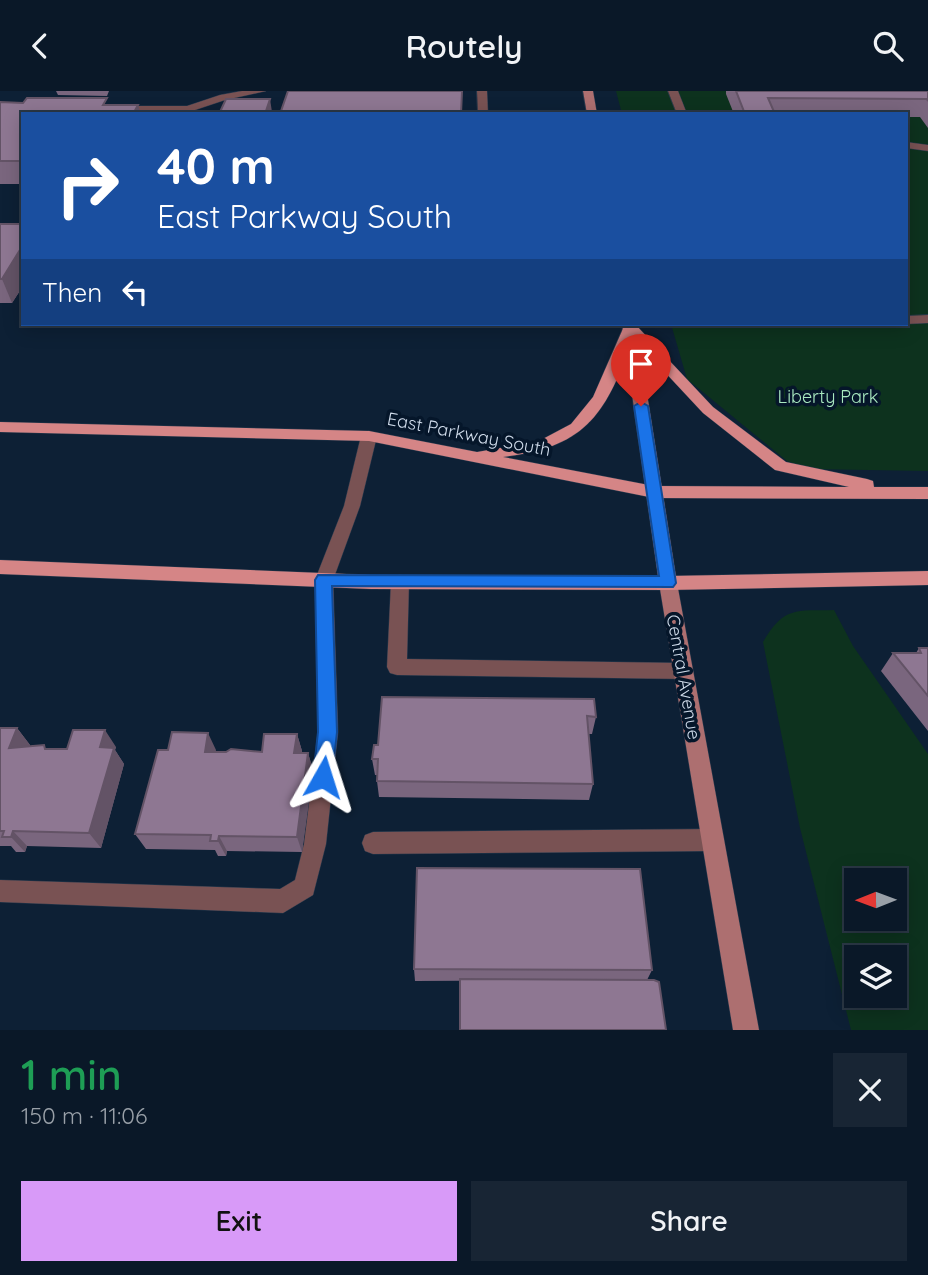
<!DOCTYPE html>
<meta charset="utf-8">
<style>
:root{--surface:#0a1828;--page:#182534;--text:#f1f3f6;--muted:#99a0a8;--line:#2a3745;--accent:#d89af8}
body{margin:0;font-family:Quicksand,sans-serif;background:var(--page);color:var(--text);height:100vh;display:flex;flex-direction:column;font-size:26px;white-space:nowrap}
*{box-sizing:border-box;margin:0}
p{font-size:23px;color:var(--muted)}
.icon{flex:none;width:38px;height:38px;fill:none;stroke:currentColor;stroke-width:2;stroke-linecap:round;stroke-linejoin:round}
.map{position:relative;height:939px;overflow:hidden}
.sheet{display:flex;flex-direction:column;background:var(--surface);flex:1}
.sheet>*{flex:none}
.hud{position:absolute;left:21px;top:21px;width:887px;height:214px;border-radius:0px;box-shadow:0 4px 18px #0003,0 0 0 2px var(--line);background:#1a4fa0;color:#fff;overflow:hidden}
.needle{width:46px;rotate:269deg}
.controls{position:absolute;left:844px;top:777px;display:grid;gap:14px}
.controls a{display:grid;place-items:center;width:63px;height:63px;border-radius:0px;background:var(--surface);box-shadow:0 4px 18px #0003,0 0 0 2px var(--line);font-size:35px}
.pin{position:absolute;display:grid;place-items:center;width:60px;height:60px;color:#fff;margin:-72px -30px;border-radius:50% 50% 50% 0;rotate:-45deg;box-shadow:0 0 7px #0007}
.pin .icon{rotate:45deg}
.me{position:absolute;width:77px;margin:-38px;rotate:6deg;stroke-linejoin:round;filter:drop-shadow(0 0 5px #0008)}
.turn{display:flex;align-items:center;gap:24px;height:147px;padding:0 21px;font-size:32px}
.turn .icon{width:91px;height:91px;stroke-width:2.5}
.turn b{display:block;font-size:49px;line-height:60px}
.then{display:flex;align-items:center;height:66px;padding:0 21px;background:#0003;gap:14px;font-size:26px}
.round{display:grid;place-items:center;flex:none;width:74px;height:74px;border-radius:0px;background:var(--page)}
.summary{display:flex;align-items:center;justify-content:space-between;height:119px;padding:0 21px}
h1{font-size:42px;font-weight:600;line-height:52px;color:#1e9e55}
.primary-button{display:flex;gap:14px;margin-top:auto;padding:14px 21px}
.primary-button a{flex:1;height:80px;border-radius:0px;background:var(--accent);color:#111;font-size:28px;font-weight:600;line-height:80px;text-align:center}
.primary-button a+a{background:var(--page);color:var(--text)}
header{display:flex;justify-content:space-between;align-items:center;height:91px;padding:0 21px;background:var(--surface);font-size:32px;font-weight:600}
.map>svg:first-child{display:block}
.green{fill:#0d321e;fill-rule:evenodd}
.lines{fill:none;stroke-linecap:round;stroke-linejoin:round}
.lane-casing{stroke:#283a4e;stroke-width:1}
.secondary-casing{stroke:#283a4e;stroke-width:1}
.primary-casing{stroke:#283a4e;stroke-width:1}
.lane{fill:#795253;fill-rule:evenodd}
.secondary{fill:#ad6f70;fill-rule:evenodd}
.primary{fill:#d58586;fill-rule:evenodd}
.wall{fill:#7a667e}
.shaded-wall{fill:#635366}
.building{fill:#8e7792;stroke:#635366;stroke-width:2}
.route{fill:#1a73e8;stroke:#114b97;stroke-width:2}
.labels{text-anchor:middle;dominant-baseline:central;stroke-width:7;stroke-linejoin:round;paint-order:stroke}
.park-label{font-size:18px;fill:#a9e9c0;stroke:#05162a}
.street-label{font-size:18px;fill:#cedae9;stroke:#05162a}
</style>
<header><svg class="icon" aria-label="back" viewBox="0 0 24 24"><path d="M15 5l-7 7 7 7"/></svg>Routely<svg class="icon" aria-label="search" viewBox="0 0 24 24"><circle cx="10" cy="10" r="6"/><path d="M15 15l6 6"/></svg></header>
<div class="map">
<svg width="928" height="939" viewBox="0 0 928 939">
<rect width="100%" height="100%" fill="#0d2035"/>
<!-- green -->
<path class="green" d="M 616,0 L 928,0 L 928,380 L 808,378 L 787,370 L 687,288 L 671,233 L 906,233 L 906,23 L 622,23 Z
M 834,519 L 853,555 L 928,663 L 928,939 L 851,939 L 800,737 L 763,551 C 784,515 796,520 834,519 ZM 856,789 L 894,789 L 894,828 L 856,828 ZM 856,866 L 894,866 L 894,905 L 856,905 Z"/>
<g class="lines">
<!-- lane casing -->
<g class="lane-casing">
<path id="lane" d="M 242,0 L 266,0 L 225,9 L 192,20 L 191,23 L 118,21 L 113,18 L 118,15 L 187,15 L 220,4 Z
M 477,0 L 487,0 L 488,23 L 478,23 Z
M 668,0 L 678,0 L 687,23 L 677,23 Z
M 906,51 L 928,54 L 928,60 L 906,57 Z
M 928,224 L 928,232 L 906,233 L 905,233 L 906,225 Z
M 369,340 L 377,345 L 360,415 L 333,489 L 338,641 L 326,753 L 313,804 L 283,822 L 0,811 L 0,789 L 280,798 L 295,789 L 304,753 L 318,641 L 315,489 L 344,415 L 361,345 Z
M 400,484 L 406,486 L 409,491 L 407,568 L 683,572 L 690,574 L 693,580 L 690,586 L 683,588 L 397,584 L 390,582 L 387,576 L 391,491 L 394,486 Z
M 713,738 L 721,741 L 724,749 L 721,757 L 713,760 L 373,763 L 365,760 L 362,752 L 365,744 L 373,741 Z"/>
</g>
<!-- secondary casing -->
<g class="secondary-casing">
<path id="secondary" d="M 583,0 L 593,0 L 597,23 L 587,23 Z
M 622,233 L 636,233 L 677,492 L 759,939 L 733,939 L 659,492 Z"/>
</g>
<!-- primary casing -->
<g class="primary-casing">
<path id="primary" d="M 625,233 L 635,233 L 713,316 L 786,371 L 867,388 L 873,390 L 874,396 L 928,396 L 928,408 L 654,407 L 369,350 L 0,341 L 0,331 L 369,340 L 477,361 L 539,350 L 571,333 L 593,306 ZM 633,247 L 703,322 L 775,379 L 849,396 L 654,395 L 503,366 C 587,356 606,323 633,247 Z
M 0,469 L 371,484 L 668,485 L 928,480 L 928,494 L 668,499 L 371,498 L 0,483 Z"/>
</g>
<!-- lane -->
<use href="#lane" class="lane"/>
<!-- secondary -->
<use href="#secondary" class="secondary"/>
<!-- primary -->
<use href="#primary" class="primary"/>
</g>
<!-- wall -->
<path class="wall" d="M 56,0 L 109,0 L 107,5 L 58,4 Z
M 726,0 L 928,0 L 928,37 L 920,26 L 906,26 L 906,23 L 734,23 L 726,3 Z
M 0,11 L 23,23 L 23,93 L 0,93 Z
M 0,133 L 23,133 L 23,195 L 12,212 L 0,212 Z
M 919,557 L 928,557 L 928,640 L 881,580 L 893,562 L 916,562 Z
M 382,606 L 596,626 L 592,643 L 588,643 L 593,693 L 589,709 L 379,706 L 377,690 L 377,684 L 375,684 L 372,668 L 378,654 Z
M 0,637 L 17,637 L 30,654 L 29,656 L 47,658 L 116,656 L 115,659 L 124,673 L 101,757 L 27,755 L 25,761 L 16,761 L 11,755 L 0,755 Z
M 297,643 L 302,660 L 302,662 L 308,662 L 313,679 L 302,761 L 227,760 L 226,765 L 218,765 L 215,759 L 146,758 L 135,743 L 216,659 L 215,661 L 262,661 Z
M 414,878 L 652,879 L 647,889 L 415,890 Z"/>
<!-- shaded-wall -->
<path class="shaded-wall" d="M 270,8 L 272,21 L 272,23 L 265,23 Z
M 138,14 L 141,23 L 133,23 Z
M 23,154 L 23,195 L 12,212 L 2,188 Z
M 17,637 L 30,654 L 23,674 L 9,657 Z
M 105,639 L 116,656 L 115,659 L 124,673 L 101,757 L 89,742 L 100,656 Z
M 208,642 L 216,659 L 212,678 L 205,661 Z
M 297,643 L 302,660 L 299,679 L 294,662 Z
M 308,662 L 313,679 L 302,761 L 297,746 Z
M 13,740 L 27,755 L 25,761 L 11,746 Z
M 219,745 L 227,760 L 226,765 L 218,750 Z"/>
<!-- building -->
<path class="building" d="M 288,0 L 462,0 L 461,23 L 280,23 Z
M 736,0 L 928,0 L 928,10 L 927,8 L 768,7 L 775,23 L 745,23 Z
M 27,7 L 107,7 L 103,14 L 138,14 L 133,23 L 23,23 L 23,70 L 0,70 L 0,11 L 23,12 Z
M 226,8 L 270,8 L 265,23 L 219,23 Z
M 0,133 L 23,133 L 23,154 L 2,188 L 0,188 Z
M 919,557 L 928,557 L 928,605 L 893,562 L 921,562 Z
M 382,606 L 594,608 L 596,626 L 587,625 L 593,693 L 377,690 L 378,668 L 372,668 L 374,654 L 378,654 Z
M 0,637 L 17,637 L 9,657 L 44,654 L 45,658 L 67,658 L 73,639 L 105,639 L 100,656 L 114,657 L 89,742 L 13,740 L 11,746 L 2,746 L 4,740 L 0,740 Z
M 172,641 L 208,642 L 205,661 L 226,661 L 231,658 L 262,661 L 264,643 L 297,643 L 294,662 L 308,662 L 297,746 L 219,745 L 218,750 L 210,750 L 211,744 L 135,743 L 158,659 L 168,659 Z
M 417,777 L 640,778 L 652,879 L 414,878 Z
M 460,888 L 654,889 L 659,891 L 666,939 L 460,939 Z"/>
<!-- route -->
<path class="route" d="M 641,311 L 648,315 L 676,492 L 673,496 L 332,495 L 337,641 L 332,686 L 329,692 L 323,694 L 316,692 L 313,686 L 318,641 L 315,489 L 318,484 L 659,485 L 634,315 Z"/>
<g class="labels">
<!-- park labels -->
<g class="park-label">
<text x="828" y="305">Liberty Park</text>
</g>
<!-- street labels -->
<g class="street-label">
<text transform="translate(469 343) rotate(11)">East Parkway South</text>
<text transform="translate(684 586) rotate(80)">Central Avenue</text>
</g>
</g>
</svg>
<div class="controls">
<a><svg class="needle" viewBox="-14 -14 28 28"><path d="M0-13l5 13h-10z" fill="#e53935"/><path d="M0 13l5-13h-10z" fill="#99a0a8"/></svg></a>
<a><svg class="icon" aria-label="layers" viewBox="0 0 24 24"><path d="M12 4l9 5-9 5-9-5zM3 14l9 5 9-5"/></svg></a>
</div>
<div class="pin" style="left:641px;top:315px;background:#d93025"><svg class="icon" aria-label="arrive" viewBox="0 0 24 24"><path d="M6 21V4h12l-3 4 3 4H6"/></svg></div>
<svg class="me" style="left:323px;top:686px" viewBox="-20 -20 40 40"><path d="M0-17L14 15 0 8-14 15z" fill="#1a73e8" stroke="#fff" stroke-width="4"/></svg>
<div class="hud">
<div class="turn"><svg class="icon" aria-label="right" viewBox="0 0 24 24"><path d="M7 20v-9h11M14 6l5 5-5 5"/></svg><div><b>40 m</b>East Parkway South</div></div>
<div class="then">Then<svg class="icon" aria-label="left" viewBox="0 0 24 24"><path d="M17 20v-9H6M10 6l-5 5 5 5"/></svg></div>
</div>
</div>
<section class="sheet">
<div class="summary"><div><h1>1 min</h1><p>150 m · 11:06</p></div><a class="round"><svg class="icon" aria-label="close" viewBox="0 0 24 24"><path d="M6 6l12 12M18 6L6 18"/></svg></a></div>
<div class="primary-button"><a>Exit</a><a>Share</a></div>
</section>
